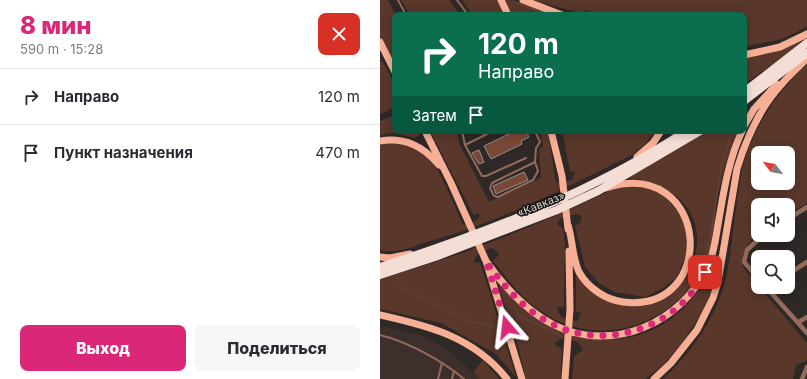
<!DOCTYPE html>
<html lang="ru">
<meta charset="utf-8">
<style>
:root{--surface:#fff;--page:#f7f7f7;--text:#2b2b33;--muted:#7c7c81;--line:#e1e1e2;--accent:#db2777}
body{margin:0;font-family:Inter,sans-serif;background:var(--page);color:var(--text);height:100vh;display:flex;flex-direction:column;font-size:15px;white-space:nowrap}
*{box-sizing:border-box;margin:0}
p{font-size:13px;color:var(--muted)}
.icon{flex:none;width:22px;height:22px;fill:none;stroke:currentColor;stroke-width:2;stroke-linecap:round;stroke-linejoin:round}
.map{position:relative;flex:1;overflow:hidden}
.drawer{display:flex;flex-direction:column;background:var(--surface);width:380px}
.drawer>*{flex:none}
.guide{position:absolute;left:12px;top:12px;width:355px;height:122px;border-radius:8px;box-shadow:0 2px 10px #0003;background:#0b6e4f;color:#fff;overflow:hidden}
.needle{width:26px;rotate:301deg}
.fabs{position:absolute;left:371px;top:146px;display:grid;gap:8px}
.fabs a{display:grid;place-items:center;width:44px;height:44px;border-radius:8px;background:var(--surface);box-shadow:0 2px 10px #0003;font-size:20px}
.pin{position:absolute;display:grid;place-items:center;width:34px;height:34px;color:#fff;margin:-17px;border-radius:8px;box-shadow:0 2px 6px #0006}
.me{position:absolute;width:44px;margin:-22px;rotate:343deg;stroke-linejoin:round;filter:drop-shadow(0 0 3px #0008)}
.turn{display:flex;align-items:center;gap:14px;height:84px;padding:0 20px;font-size:18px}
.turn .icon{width:52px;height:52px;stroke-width:2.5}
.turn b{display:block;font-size:28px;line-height:34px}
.then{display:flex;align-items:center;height:38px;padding:0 20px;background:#0003;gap:8px;font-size:15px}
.round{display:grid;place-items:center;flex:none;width:42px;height:42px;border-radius:8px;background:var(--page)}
.head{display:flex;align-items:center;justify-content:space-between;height:68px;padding:0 20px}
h1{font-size:24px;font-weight:800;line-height:30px;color:var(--accent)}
.button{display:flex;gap:8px;margin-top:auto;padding:8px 20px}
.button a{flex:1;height:46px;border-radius:8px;background:var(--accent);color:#fff;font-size:16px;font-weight:800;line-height:46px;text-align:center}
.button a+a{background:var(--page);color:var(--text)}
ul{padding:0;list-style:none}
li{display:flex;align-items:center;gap:12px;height:56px;padding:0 20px;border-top:1px solid var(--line)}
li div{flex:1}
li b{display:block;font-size:15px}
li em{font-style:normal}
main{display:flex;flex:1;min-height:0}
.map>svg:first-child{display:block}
.built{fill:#3d302c}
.green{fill:#59372b;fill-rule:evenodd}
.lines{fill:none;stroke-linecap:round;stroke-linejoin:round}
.stream{stroke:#644540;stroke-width:1}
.building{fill:#7a4836;stroke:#98908e}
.lane{stroke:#956a5b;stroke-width:2}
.street{stroke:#956a5b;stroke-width:4.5}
.primary{stroke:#f7b096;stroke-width:7}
.highway{stroke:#f3ddd5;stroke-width:8}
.route{stroke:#db2777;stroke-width:7;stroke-dasharray:0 12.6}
.labels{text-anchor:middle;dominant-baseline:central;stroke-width:3;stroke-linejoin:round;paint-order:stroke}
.street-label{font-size:11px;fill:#dcd8d6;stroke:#141110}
</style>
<main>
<section class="drawer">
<div class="head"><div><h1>8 мин</h1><p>590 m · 15:28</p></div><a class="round" style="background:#d93025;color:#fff"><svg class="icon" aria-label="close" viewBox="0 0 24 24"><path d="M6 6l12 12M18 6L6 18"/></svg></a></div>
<ul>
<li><svg class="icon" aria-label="right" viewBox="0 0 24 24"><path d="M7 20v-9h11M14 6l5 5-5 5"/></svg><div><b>Направо</b></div><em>120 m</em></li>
<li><svg class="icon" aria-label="arrive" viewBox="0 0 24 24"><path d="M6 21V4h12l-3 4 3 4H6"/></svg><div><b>Пункт назначения</b></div><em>470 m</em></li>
</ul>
<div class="button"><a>Выход</a><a>Поделиться</a></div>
</section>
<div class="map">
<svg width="427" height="379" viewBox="0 0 427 379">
<rect width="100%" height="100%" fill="#2e2826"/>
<!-- built -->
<path class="built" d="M 0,326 L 41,335 L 67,349 L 100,379 L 0,379 Z"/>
<!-- green -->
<path class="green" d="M 0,0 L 8,0 L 16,15 L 15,64 L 0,36 Z
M 21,0 L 69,0 L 80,15 L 30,15 Z
M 82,0 L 117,0 L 124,15 L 92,15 Z
M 125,0 C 143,0 160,9 177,15 L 131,15 Z
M 152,0 L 427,0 L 427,27 L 402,39 L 364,47 L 364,15 L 340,15 L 346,11 L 338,15 L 221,15 L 205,10 L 204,14 Z
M 427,37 L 401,59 L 364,84 L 364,57 Z
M 0,61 L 3,62 C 14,82 16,85 13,108 L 0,114 Z
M 427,64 L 427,203 L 408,215 L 408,205 L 378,205 L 378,234 C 367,243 362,252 362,266 L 427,343 L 427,361 L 416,365 L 413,379 L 283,379 C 306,358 327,330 339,300 C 351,269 352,234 357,201 C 360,183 362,162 370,145 C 383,114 402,87 427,64 ZM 378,153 L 408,153 L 408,183 L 378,183 Z
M 15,115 L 15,131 L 39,131 L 40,134 L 35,138 L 13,133 L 0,135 L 0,121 Z
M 50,131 L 77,131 L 79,143 L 109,202 L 161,178 L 159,149 L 163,147 L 160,131 L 168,131 L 176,183 L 192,180 L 195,172 L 190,171 L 182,131 L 275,131 L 266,143 L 252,155 C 185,188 119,222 47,242 C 33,247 16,254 0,250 L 0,145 C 16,142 37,143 48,157 C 62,172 74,206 83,225 L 96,221 L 100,216 L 98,213 L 94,216 Z
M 325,131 L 357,131 C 349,154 341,177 337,201 C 334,222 334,247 324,267 C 293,326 217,351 161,311 C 141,298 128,279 113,261 L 119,255 L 117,251 L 111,248 L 98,253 L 94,260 L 95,263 L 100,262 L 136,377 L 116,354 L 61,323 L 0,309 L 0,278 C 82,257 160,224 236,188 L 251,186 L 270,188 L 284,195 L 305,220 L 307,254 L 296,278 L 283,288 L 265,297 L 234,292 L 219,283 L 205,267 L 195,226 L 201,222 L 201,216 L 197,214 L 181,218 L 177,224 L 183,229 L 185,244 L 184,307 L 177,307 C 179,319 186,319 197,321 L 201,313 L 196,312 L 196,270 C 205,288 223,302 243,305 C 252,306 263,307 271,304 C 295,295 315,272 317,245 C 321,204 282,179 246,178 Z
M 339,254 L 336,278 L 323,312 L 299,347 L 283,365 L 265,379 L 192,379 L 194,356 L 203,350 L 198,342 L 181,338 L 174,344 L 182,349 L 181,379 L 146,379 L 139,350 L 118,284 C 135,301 153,318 175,329 C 186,335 201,337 213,338 C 276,346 315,308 339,254 Z
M 103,360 L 119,379 L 100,379 L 93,372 Z"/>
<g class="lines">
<!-- stream -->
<path class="stream" d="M 132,1 L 169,15
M 15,284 L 89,321 L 113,327 L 117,325
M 299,297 L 324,262 L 330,241 L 341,167 L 352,131
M 135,320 L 141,317 L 179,334"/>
</g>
<!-- building -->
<path class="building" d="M 135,131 L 146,131 L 149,137 L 141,141 L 142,144 L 111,159 L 104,146 Z
M 99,150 L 104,162 L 99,164 L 92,153 Z
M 144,172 L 148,180 L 116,194 L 113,186 Z"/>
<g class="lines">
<!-- lane -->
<path class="lane" d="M 18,0 L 26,15
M 77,0 L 88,15
M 82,131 L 85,145 L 102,176 L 106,176 L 146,158
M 155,131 L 160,142 L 156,148 L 155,162 L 158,171 L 153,180 L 118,197 L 114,196 L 110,188 L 112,183 L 155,162
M 85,145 L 113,131
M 0,335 C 27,342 51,355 74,371 L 72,379
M 74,371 L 84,379
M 58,379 L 62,363"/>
<!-- street -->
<path class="street" d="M 408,219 L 427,207
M 408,274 L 427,262
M 378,278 L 364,262 L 367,250 L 383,235
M 386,287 L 427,333
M 419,322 L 427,317
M 422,379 L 427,367"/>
<!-- primary -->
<path class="primary" d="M 121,0 L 128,15
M 143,0 L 182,15
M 0,42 L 15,72
M 364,55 L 400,47 L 427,34
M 364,126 L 374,109 L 397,84
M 45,131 L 71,183 L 106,261 L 142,379
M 171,131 L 182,176 L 188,229
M 0,141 C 25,137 43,146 59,165
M 257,157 L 273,143 L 281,131
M 188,225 C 193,241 192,257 199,272 C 208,288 226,300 243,302 C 340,314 330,155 226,188
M 0,257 L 10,258 L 30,254
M 106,261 C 124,287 145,310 174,325 C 232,354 302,323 328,266 C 335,251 336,234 339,219 C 344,189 349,159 362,131
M 0,315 C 49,326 94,337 127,379
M 185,379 L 190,309 L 189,251
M 274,379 L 291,363 L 317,330 L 333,298 L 338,282 L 357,169 C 366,139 380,108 401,85 C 409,75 419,67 427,58"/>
<!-- highway -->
<path class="highway" d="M 364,92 L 427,43
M 364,101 L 427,53
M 0,267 C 106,233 213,192 306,131
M 0,275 L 55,257 L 177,210 L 218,191 L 320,131"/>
</g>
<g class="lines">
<!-- route -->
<path class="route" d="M 127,327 L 106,261 C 124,287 145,311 174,325 C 228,351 299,327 325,272"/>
</g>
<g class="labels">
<!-- street labels -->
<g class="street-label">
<text transform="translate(161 204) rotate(-22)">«Кавказ»</text>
</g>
</g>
</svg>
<div class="fabs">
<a><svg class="needle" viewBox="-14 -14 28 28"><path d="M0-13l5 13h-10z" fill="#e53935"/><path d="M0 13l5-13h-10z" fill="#7c7c81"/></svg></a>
<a><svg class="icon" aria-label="sound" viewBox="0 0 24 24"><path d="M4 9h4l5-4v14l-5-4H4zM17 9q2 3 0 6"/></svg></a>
<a><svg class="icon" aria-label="search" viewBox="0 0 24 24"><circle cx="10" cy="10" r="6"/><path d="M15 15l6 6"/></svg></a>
</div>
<div class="pin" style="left:325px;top:272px;background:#d93025"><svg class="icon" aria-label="arrive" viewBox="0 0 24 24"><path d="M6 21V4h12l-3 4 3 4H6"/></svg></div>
<svg class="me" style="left:127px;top:327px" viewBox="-20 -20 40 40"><path d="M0-17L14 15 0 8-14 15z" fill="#db2777" stroke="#fff" stroke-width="4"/></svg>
<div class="guide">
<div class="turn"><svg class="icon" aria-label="right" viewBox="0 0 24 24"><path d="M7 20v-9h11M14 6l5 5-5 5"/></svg><div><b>120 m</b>Направо</div></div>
<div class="then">Затем<svg class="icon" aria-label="arrive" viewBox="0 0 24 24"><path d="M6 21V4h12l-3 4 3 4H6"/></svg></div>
</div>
</div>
</main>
